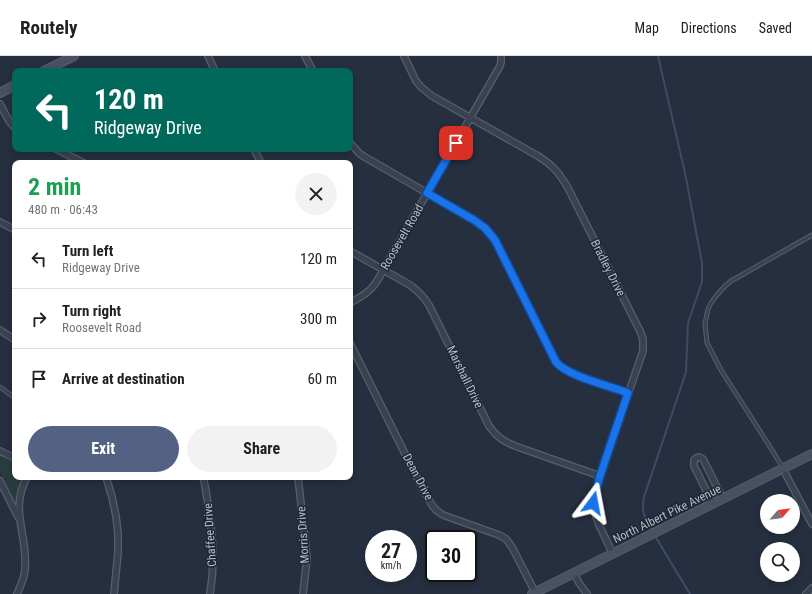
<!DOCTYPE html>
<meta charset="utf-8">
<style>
:root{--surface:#fff;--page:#f2f2f2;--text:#202124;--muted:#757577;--line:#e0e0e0;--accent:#536282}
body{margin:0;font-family:"Roboto Condensed",sans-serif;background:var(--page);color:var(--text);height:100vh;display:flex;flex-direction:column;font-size:15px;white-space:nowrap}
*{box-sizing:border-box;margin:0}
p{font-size:13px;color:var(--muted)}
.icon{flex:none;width:22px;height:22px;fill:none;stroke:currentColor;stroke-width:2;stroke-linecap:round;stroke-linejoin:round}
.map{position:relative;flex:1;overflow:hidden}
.panel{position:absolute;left:12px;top:104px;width:341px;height:320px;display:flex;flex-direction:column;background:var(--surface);border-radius:8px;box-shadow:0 2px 6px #0003}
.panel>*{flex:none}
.top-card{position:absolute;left:12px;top:12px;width:341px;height:84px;border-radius:8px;box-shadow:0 2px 6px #0003;background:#00695c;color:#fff;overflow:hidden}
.needle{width:26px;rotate:62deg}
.fabs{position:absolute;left:760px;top:438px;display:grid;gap:8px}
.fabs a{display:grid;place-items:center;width:40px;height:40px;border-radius:50%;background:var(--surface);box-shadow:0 2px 6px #0003;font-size:20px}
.speed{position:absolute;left:365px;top:474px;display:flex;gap:8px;font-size:20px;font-weight:700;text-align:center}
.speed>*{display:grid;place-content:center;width:52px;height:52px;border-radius:50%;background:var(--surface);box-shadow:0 2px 6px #0003;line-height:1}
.speed small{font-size:10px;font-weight:400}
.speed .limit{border:2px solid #111;border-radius:6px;background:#fff;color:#111}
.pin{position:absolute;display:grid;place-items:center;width:34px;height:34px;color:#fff;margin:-17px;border-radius:8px;box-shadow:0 2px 6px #0006}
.me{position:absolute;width:44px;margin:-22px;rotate:13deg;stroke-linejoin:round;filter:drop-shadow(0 0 3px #0008)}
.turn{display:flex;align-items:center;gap:14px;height:84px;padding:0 16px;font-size:18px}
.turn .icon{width:52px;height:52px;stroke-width:2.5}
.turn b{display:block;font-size:28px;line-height:34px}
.round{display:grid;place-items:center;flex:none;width:42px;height:42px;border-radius:21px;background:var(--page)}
.headline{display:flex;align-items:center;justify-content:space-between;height:68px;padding:0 16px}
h1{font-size:24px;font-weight:700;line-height:30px;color:#1e9e55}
.button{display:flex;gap:8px;margin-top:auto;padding:8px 16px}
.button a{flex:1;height:46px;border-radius:24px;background:var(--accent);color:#fff;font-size:16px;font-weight:700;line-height:46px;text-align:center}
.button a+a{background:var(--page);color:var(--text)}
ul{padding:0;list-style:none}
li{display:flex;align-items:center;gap:12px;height:60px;padding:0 16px;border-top:1px solid var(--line)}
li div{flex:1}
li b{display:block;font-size:15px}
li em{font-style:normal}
header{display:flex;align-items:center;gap:24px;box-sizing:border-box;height:56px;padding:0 20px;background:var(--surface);border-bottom:1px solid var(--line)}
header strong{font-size:19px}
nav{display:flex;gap:22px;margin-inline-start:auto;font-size:14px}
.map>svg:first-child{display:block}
.green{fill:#283c40}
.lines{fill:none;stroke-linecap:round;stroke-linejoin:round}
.stream{stroke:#3c4c67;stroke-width:2}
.lane-casing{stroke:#585f6c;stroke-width:5}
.street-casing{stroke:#585f6c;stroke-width:8}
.secondary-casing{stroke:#585f6c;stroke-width:10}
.lane{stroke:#3a414f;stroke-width:3}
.street{stroke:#3a414f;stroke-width:5.5}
.secondary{stroke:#485062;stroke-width:8}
.route-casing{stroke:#114b97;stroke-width:10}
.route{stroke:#1a73e8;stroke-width:7}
.labels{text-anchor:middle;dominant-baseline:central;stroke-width:3;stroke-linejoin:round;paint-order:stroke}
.street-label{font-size:12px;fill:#b6bdc9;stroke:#1f2634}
</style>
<header>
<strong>Routely</strong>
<nav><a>Map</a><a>Directions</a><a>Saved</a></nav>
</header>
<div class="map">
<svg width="812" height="538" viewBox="0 0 812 538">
<rect width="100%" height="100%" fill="#262f3f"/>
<!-- green -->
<path class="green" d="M 0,398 L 15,404 L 15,421 L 24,421 L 17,447 L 11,441 L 5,425 L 0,416 Z"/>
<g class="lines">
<!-- stream -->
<path class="stream" d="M 653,476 C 645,461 641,458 644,441 L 686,316 L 688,267 L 702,226 L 702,207 L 685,117 L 658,0
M 655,480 L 690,538"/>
<!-- lane casing -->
<g class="lane-casing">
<path id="lane" d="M 0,331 L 15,342
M 783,412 L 772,394 L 721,314 L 707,287 L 705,268 L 708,253 L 711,247 L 716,240 L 725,230 L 731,225 L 812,179"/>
</g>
<!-- street casing -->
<g class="street-casing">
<path id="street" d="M 208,0 L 215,15
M 305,0 L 313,15
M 404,0 L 416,25 L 421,31 L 432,40 L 538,100 C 554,110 559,117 568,132 L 640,275 L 643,283 L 643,295 L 600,420 L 593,447 L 594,455 L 600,471 L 613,498
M 0,48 L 9,65 L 15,72
M 350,87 L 359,97 L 363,100 L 474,164 L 485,172 L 495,184 L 556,306 C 567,320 611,331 629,337
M 56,93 L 84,107
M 254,93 L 261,107
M 0,166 L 15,174
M 350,195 L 410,229 C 418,235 424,241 429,249 L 489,370 C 497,381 503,385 515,390 L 600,420
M 350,247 C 368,237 374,233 383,214 L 500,10 L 501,6 L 501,0
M 0,274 L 15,284
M 350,287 L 423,434 L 432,449 L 436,454 L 443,459 L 499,479 L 506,483 L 512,491 L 535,536
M 0,395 L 15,402
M 783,413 L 812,468
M 106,421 L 112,441 L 116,460 L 118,478 L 118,496 L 114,538
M 203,421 C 206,432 207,443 209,455 C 213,484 215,508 210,538
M 298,421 L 305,483 L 307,502 L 303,538
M 0,425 L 18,461
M 713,448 L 694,410 L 694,404 L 696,402 L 699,401 L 703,403 L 723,443
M 574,517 L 579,527 L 587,538
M 17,538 C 21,529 25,521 25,512 C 28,478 9,455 27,421
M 806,538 L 812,532"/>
</g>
<!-- secondary casing -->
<g class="secondary-casing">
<path id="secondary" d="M 44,15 L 74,0
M 0,37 L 15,29
M 532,538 L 812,398"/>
</g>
<!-- lane -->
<use href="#lane" class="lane"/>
<!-- street -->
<use href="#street" class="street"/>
<!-- secondary -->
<use href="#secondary" class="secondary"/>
</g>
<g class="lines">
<!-- route casing -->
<g class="route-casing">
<path id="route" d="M 456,87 L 427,137 L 474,164 L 485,172 L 495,184 L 556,306 C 567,320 610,330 628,337 L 600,420 L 593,447"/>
</g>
<!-- route -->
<use href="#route" class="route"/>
</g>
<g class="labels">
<!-- street labels -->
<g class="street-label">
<text transform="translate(402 181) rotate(-60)">Roosevelt Road</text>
<text transform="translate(608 212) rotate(63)">Bradley Drive</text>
<text transform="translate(465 321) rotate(64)">Marshall Drive</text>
<text transform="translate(418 421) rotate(62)">Dean Drive</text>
<text transform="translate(667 458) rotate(-26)">North Albert Pike Avenue</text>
<text transform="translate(210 479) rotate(-94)">Chaffee Drive</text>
<text transform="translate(303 479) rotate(-94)">Morris Drive</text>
</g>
</g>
</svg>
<div class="fabs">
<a><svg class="needle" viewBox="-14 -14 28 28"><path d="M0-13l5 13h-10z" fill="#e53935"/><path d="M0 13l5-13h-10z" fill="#757577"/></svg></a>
<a><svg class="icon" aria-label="search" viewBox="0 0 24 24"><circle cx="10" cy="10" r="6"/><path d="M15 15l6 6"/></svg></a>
</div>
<div class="speed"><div>27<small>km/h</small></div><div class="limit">30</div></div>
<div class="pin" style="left:456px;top:87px;background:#d93025"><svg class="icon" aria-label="arrive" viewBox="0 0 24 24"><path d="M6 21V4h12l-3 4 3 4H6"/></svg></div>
<svg class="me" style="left:593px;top:447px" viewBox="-20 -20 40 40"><path d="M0-17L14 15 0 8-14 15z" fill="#1a73e8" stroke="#fff" stroke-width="4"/></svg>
<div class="top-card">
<div class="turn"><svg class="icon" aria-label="left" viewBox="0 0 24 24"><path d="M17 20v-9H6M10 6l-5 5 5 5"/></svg><div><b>120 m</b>Ridgeway Drive</div></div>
</div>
<section class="panel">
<div class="headline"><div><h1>2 min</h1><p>480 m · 06:43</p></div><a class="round"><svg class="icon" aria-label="close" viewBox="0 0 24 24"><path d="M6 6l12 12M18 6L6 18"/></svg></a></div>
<ul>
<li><svg class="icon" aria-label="left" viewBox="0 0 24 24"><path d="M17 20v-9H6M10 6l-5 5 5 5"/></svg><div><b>Turn left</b><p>Ridgeway Drive</p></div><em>120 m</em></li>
<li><svg class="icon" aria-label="right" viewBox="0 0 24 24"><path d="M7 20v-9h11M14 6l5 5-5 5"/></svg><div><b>Turn right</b><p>Roosevelt Road</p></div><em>300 m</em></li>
<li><svg class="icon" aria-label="arrive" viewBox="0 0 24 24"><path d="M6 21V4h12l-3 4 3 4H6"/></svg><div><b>Arrive at destination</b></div><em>60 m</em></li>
</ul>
<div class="button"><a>Exit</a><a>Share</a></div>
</section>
</div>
